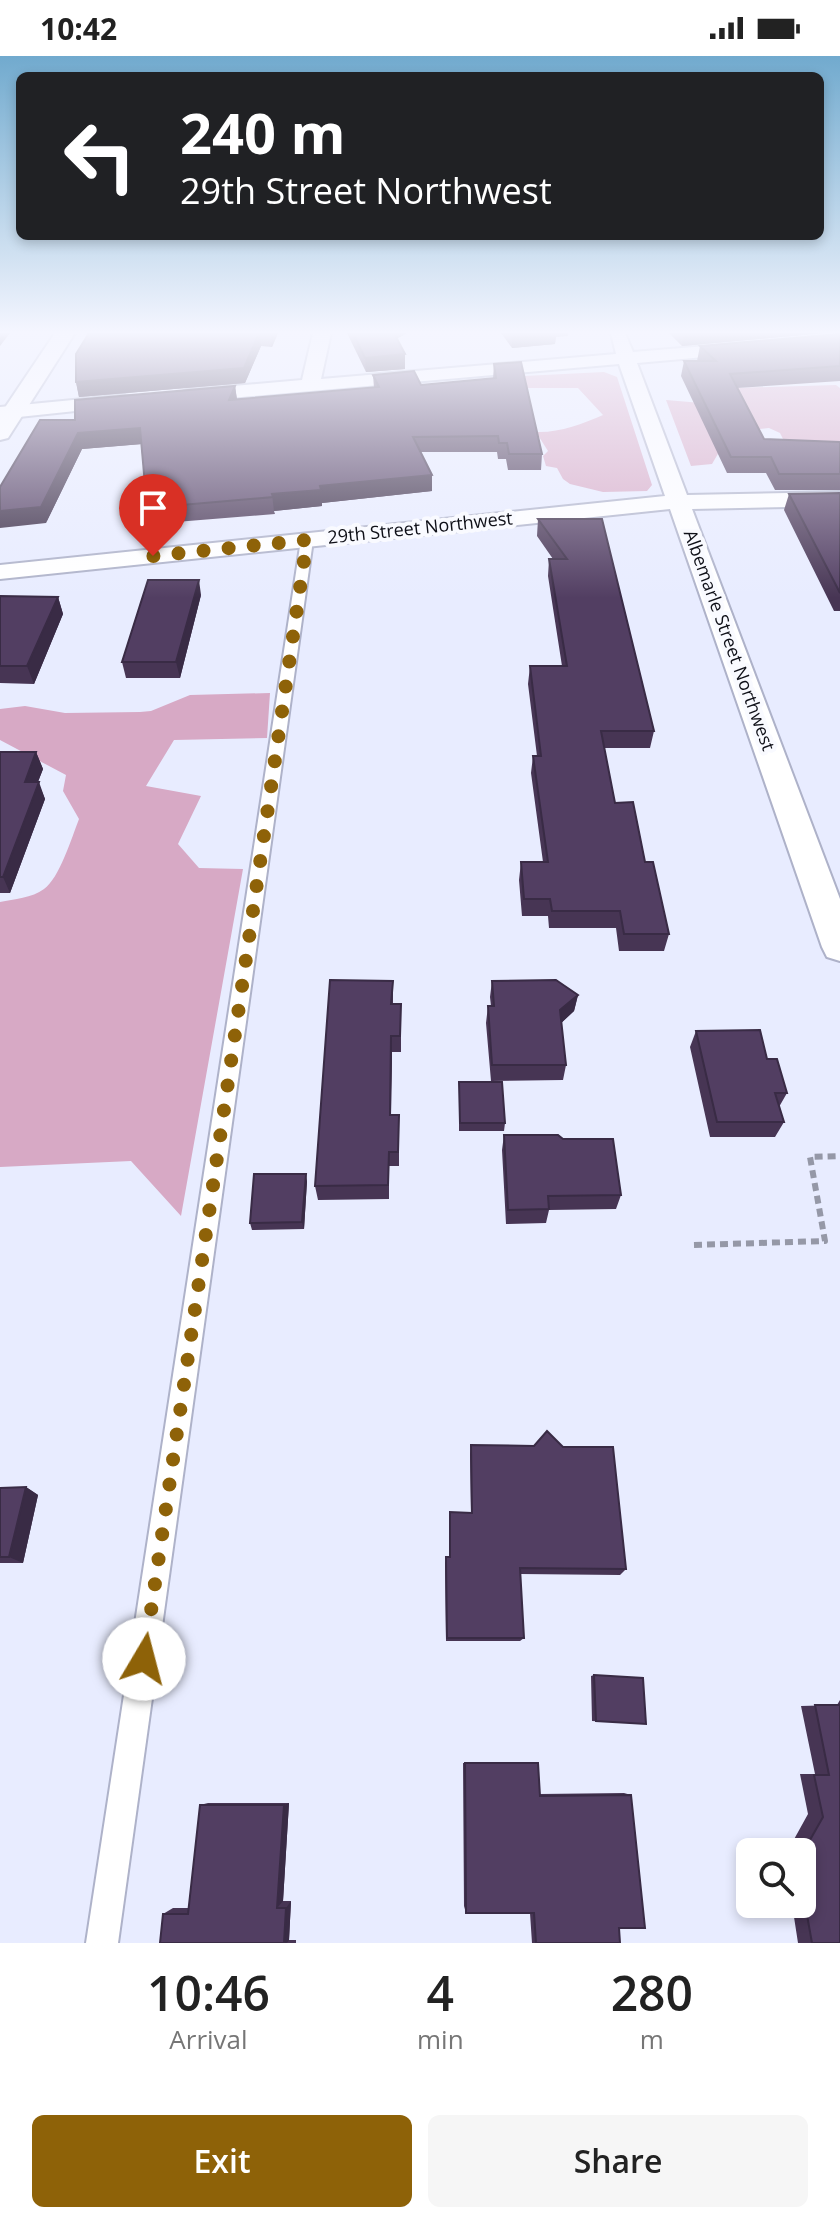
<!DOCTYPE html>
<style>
:root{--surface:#fff;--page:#f6f6f6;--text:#222;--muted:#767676;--accent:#8e6208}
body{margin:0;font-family:"Open Sans",sans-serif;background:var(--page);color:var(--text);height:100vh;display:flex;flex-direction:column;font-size:30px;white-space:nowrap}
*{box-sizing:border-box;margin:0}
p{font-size:26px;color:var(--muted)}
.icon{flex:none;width:44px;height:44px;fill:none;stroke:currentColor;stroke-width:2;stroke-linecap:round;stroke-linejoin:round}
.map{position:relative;height:1887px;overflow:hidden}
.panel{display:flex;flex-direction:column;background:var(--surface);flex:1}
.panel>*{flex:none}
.guide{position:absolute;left:16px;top:16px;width:808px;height:168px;border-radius:12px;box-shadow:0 4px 12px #0003;background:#202124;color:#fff;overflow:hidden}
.controls{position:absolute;left:736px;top:1782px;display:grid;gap:16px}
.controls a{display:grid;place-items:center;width:80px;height:80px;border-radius:12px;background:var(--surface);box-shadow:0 4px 12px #0003;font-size:40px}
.pin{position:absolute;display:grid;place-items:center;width:68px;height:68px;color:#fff;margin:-82px -34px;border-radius:50% 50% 50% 0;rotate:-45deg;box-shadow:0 0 8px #0007}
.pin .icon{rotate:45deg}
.me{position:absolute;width:88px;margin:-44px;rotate:8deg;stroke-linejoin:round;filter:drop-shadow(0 0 6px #0008)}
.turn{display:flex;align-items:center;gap:28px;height:168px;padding:0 32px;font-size:36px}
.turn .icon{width:104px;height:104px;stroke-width:2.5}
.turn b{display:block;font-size:56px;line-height:68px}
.eta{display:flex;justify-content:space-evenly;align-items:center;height:136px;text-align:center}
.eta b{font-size:48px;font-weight:600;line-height:56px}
.button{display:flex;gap:16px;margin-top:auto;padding:16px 32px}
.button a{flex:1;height:92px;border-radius:12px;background:var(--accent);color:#fff;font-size:32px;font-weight:600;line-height:92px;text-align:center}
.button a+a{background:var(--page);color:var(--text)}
.status{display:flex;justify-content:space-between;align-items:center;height:56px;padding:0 40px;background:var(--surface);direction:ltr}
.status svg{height:22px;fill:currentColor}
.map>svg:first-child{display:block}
.forest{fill:#d7a9c5}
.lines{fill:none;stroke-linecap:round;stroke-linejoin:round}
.lane-casing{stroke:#aeb2c9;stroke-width:4}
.street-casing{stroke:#aeb2c9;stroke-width:4}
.secondary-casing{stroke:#aeb2c9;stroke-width:4}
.path{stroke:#9598a7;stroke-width:6;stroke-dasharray:8 5;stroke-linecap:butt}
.lane{fill:#fff;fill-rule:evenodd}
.street{fill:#fff;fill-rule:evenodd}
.secondary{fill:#fff;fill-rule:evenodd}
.wall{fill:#473554}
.shaded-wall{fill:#392b45}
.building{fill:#523e62;stroke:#392b45;stroke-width:2}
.route{stroke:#8e6208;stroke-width:14;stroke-dasharray:0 25.2}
.labels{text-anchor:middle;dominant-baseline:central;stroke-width:8;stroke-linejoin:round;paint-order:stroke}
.far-street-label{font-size:18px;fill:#0f1018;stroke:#f9faff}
</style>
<div class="status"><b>10:42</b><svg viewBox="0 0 49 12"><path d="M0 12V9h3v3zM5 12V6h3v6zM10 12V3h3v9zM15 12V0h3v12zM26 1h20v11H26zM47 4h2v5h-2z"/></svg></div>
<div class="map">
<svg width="840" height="1887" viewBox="0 0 840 1887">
<rect width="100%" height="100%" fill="#e8ecff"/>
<!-- forest -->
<path class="forest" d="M 604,316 L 617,321 L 652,429 L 647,435 L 603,436 L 570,428 L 563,423 L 557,412 L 546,410 L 543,400 L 548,395 L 536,376 C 559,377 582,368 603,359 L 578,332 L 525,332 L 524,320 Z
M 836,329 L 840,332 L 840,398 L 788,393 L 780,377 L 769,372 L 719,378 L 719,396 L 712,408 L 691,410 L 666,344 L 713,348 L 732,332 Z
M 270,637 L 267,682 L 174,684 L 146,730 L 201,740 L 178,788 L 199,812 L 243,813 L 181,1160 L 131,1105 L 0,1111 L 0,846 C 14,843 32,842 44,833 C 59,823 72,781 79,763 L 63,735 L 66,719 L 0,684 L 0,653 L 25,650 L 65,657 L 140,656 L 151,655 L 190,639 Z"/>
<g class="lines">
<!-- lane casing -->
<g class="lane-casing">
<path id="lane" d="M 307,481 L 313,484 L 118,1887 L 86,1887 L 301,484 Z"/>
</g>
<!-- street casing -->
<g class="street-casing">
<path id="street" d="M 313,277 L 331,277 L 321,323 L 616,298 L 611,277 L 625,277 L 633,296 L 840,279 L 840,289 L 637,307 L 687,439 L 840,436 L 840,450 L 692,453 L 840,843 L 840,905 L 827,901 L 822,891 L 670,453 L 0,523 L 0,509 L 665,440 L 619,308 L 186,346 L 176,340 L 186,334 L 302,324 Z
M 125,339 L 132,341 L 135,345 L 132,349 L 0,363 L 0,351 Z"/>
</g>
<!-- secondary casing -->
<g class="secondary-casing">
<path id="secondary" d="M 55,277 L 75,277 L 8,382 L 0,384 L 0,359 Z"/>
</g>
<!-- path -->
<path class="path" d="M 694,1189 L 825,1185 L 810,1101 L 840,1100"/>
<!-- lane -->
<use href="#lane" class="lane"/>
<!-- street -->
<use href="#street" class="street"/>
<!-- secondary -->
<use href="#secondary" class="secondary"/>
</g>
<!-- wall -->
<path class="wall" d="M 89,277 L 278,277 L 272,291 L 261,290 L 245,327 L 79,341 L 76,326 Z
M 347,277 L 407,277 L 396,283 L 405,313 L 366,316 Z
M 501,277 L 568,277 L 568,280 L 556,281 L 555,288 L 512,292 Z
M 669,277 L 824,277 L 682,290 Z
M 840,278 L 840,325 L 737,332 L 764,383 L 840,386 L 840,434 L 775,434 L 766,417 L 727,417 L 681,320 L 684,305 L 697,305 L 700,290 Z
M 494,308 L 542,398 L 541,414 L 508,414 L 506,403 L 498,403 L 497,396 L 420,396 L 432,419 L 432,435 L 322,447 L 322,450 L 274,455 L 275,458 L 151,468 L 147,452 L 141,388 L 82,393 L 46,467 L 75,364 L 235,330 L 237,343 L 374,332 L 373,319 L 421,329 L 493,323 Z
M 840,437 L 840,555 L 834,555 L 784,454 L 789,438 Z
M 538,463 L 602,463 L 654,675 L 650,692 L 604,692 L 615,747 L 645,806 L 669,878 L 664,895 L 619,895 L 616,872 L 549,872 L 548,860 L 522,860 L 519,824 L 521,806 L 543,806 L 531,717 L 533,700 L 537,700 L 528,628 L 530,610 L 562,610 L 548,520 L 549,503 L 553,503 L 537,480 Z
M 201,539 L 180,622 L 126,622 L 122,606 Z
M 0,540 L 58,541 L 63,558 L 34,628 L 0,627 Z
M 0,696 L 36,696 L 43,713 L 38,726 L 45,743 L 10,837 L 0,837 Z
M 393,925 L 393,948 L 401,948 L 401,996 L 392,996 L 391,1059 L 399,1059 L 399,1110 L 389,1110 L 389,1143 L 318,1144 L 315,1130 Z
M 492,925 L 578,939 L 574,955 L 561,967 L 566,1009 L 563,1024 L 491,1025 L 486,967 L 488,950 L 491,950 L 490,941 Z
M 696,975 L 767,1003 L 787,1037 L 779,1051 L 784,1066 L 775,1081 L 710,1081 L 690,991 Z
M 459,1026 L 505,1067 L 504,1075 L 459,1075 Z
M 504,1079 L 621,1139 L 616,1153 L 549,1154 L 546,1167 L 506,1168 L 502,1094 Z
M 307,1125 L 304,1173 L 252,1174 L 250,1167 Z
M 471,1389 L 626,1513 L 620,1519 L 520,1518 L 524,1582 L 520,1585 L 446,1585 L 445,1507 L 446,1501 L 449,1501 L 449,1463 L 450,1456 L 471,1457 L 470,1398 Z
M 26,1431 L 38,1439 L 23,1507 L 0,1507 L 0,1432 Z
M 594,1619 L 646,1668 L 592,1665 L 591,1620 Z
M 840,1644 L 840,1887 L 798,1887 L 792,1848 L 802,1848 L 802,1796 L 787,1796 L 808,1758 L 800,1718 L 815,1718 L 801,1650 L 837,1649 Z
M 463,1707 L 538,1707 L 540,1738 L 624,1737 L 631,1739 L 619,1872 L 620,1887 L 532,1887 L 530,1857 L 466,1857 L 464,1850 Z
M 208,1747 L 289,1747 L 283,1845 L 291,1845 L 289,1884 L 296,1884 L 296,1887 L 160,1887 L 163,1858 L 173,1852 L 189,1852 L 200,1749 Z"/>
<!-- shaded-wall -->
<path class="shaded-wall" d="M 0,277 L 10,277 L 0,290 Z
M 260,277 L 261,290 L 245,327 L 79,341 L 76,326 Z
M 271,277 L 278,277 L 272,291 Z
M 391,277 L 407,277 L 391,286 Z
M 523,277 L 556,277 L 555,288 L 512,292 L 512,278 Z
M 684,277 L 824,277 L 682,290 Z
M 405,298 L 405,313 L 366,316 L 365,302 Z
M 235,330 L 237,345 L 229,344 Z
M 140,372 L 143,388 L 82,393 L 46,467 L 0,472 L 0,455 L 78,377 Z
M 432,419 L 432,435 L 322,447 L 322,450 L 274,455 L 272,438 L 320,430 Z
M 199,524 L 201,539 L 180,622 L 176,606 Z
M 58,541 L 63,558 L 34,628 L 27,610 Z
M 36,696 L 43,713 L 31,743 L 25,726 Z
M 39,726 L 45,743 L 10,837 L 3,821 Z
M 578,939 L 574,955 L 557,971 L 560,954 Z
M 391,980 L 392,996 L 390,1074 L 390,1059 Z
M 306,1118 L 307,1125 L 304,1173 L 302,1166 Z
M 26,1431 L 38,1439 L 23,1507 L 9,1501 Z
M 289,1747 L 283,1845 L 277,1852 L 284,1749 Z
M 291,1845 L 289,1884 L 287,1887 L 284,1887 L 286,1852 Z"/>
<!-- building -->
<path class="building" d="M 89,277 L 259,277 L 244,312 L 76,326 L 76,298 Z
M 353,277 L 394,277 L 405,298 L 365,302 Z
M 840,278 L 840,310 L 730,318 L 764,383 L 840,386 L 840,418 L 779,418 L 771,401 L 731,401 L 684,305 L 716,305 L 700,290 Z
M 521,306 L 542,398 L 509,398 L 507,387 L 499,387 L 498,380 L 413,381 L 432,419 L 320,430 L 321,434 L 272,438 L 273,441 L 147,452 L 140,372 L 78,377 L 41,451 L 0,455 L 0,431 L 40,364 L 75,364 L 75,344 L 235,330 L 229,344 L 379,331 L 373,319 L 414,315 L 421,329 L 496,322 L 494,308 Z
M 840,437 L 840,537 L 789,438 Z
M 538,463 L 602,463 L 654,675 L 601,675 L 615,747 L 633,746 L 645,806 L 653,806 L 669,878 L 624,878 L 620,855 L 552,855 L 550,843 L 524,843 L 521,806 L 548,806 L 533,700 L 541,700 L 530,610 L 567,610 L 549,503 L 567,503 Z
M 148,524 L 199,524 L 176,606 L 122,606 Z
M 0,540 L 58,541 L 27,610 L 0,610 Z
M 0,696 L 36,696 L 25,726 L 39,726 L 3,821 L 0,821 Z
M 330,924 L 393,925 L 391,948 L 401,948 L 400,980 L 391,980 L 390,1059 L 399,1059 L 398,1096 L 389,1096 L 388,1129 L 315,1130 Z
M 556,924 L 578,939 L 560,954 L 566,1009 L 492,1009 L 488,950 L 494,950 L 492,925 Z
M 760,974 L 767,1003 L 777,1003 L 787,1037 L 775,1037 L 784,1066 L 717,1066 L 696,975 Z
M 459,1026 L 502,1026 L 505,1067 L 460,1067 Z
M 504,1079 L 558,1079 L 563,1083 L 613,1083 L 621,1139 L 548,1140 L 549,1153 L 508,1154 Z
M 254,1118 L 306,1118 L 302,1166 L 250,1167 Z
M 547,1375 L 563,1391 L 613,1391 L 626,1513 L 520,1512 L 524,1582 L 447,1582 L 446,1501 L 450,1501 L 450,1456 L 472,1457 L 471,1389 L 534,1390 Z
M 26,1431 L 9,1501 L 0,1501 L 0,1432 Z
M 594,1619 L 643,1622 L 646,1668 L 596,1665 Z
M 815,1649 L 840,1649 L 840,1887 L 812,1887 L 802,1831 L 802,1798 L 823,1761 L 814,1719 L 829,1719 Z
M 465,1707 L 538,1707 L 540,1740 L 631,1739 L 645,1872 L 619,1872 L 620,1887 L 536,1887 L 534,1857 L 466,1857 Z
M 200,1749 L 284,1749 L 277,1852 L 286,1852 L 284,1887 L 160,1887 L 163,1858 L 188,1858 Z"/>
<!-- sky -->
<linearGradient id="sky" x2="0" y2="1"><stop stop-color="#71aace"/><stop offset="0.51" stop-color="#f5f6ff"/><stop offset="1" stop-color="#f5f6ff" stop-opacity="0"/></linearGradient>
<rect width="840" height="542" fill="url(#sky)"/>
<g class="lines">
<!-- route -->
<path class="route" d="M 144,1603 L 307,484 L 153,500"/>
</g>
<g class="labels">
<!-- far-street labels -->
<g class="far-street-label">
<text transform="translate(420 471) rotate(-6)">29th Street Northwest</text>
<text transform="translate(730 584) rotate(70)">Albemarle Street Northwest</text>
</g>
</g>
</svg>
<div class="controls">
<a><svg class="icon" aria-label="search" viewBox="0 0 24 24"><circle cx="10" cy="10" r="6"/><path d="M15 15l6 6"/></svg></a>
</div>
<div class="pin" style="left:153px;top:500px;background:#d93025"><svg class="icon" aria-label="arrive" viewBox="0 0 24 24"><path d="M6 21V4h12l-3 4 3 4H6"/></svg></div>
<svg class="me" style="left:144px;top:1603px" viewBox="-20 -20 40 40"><circle r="19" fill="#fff"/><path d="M0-13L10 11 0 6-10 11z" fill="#8e6208"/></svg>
<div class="guide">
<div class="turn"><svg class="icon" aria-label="left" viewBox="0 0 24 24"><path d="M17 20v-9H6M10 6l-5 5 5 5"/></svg><div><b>240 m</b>29th Street Northwest</div></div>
</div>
</div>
<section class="panel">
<div class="eta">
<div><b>10:46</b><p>Arrival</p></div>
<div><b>4</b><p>min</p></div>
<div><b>280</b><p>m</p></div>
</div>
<div class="button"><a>Exit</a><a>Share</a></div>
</section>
